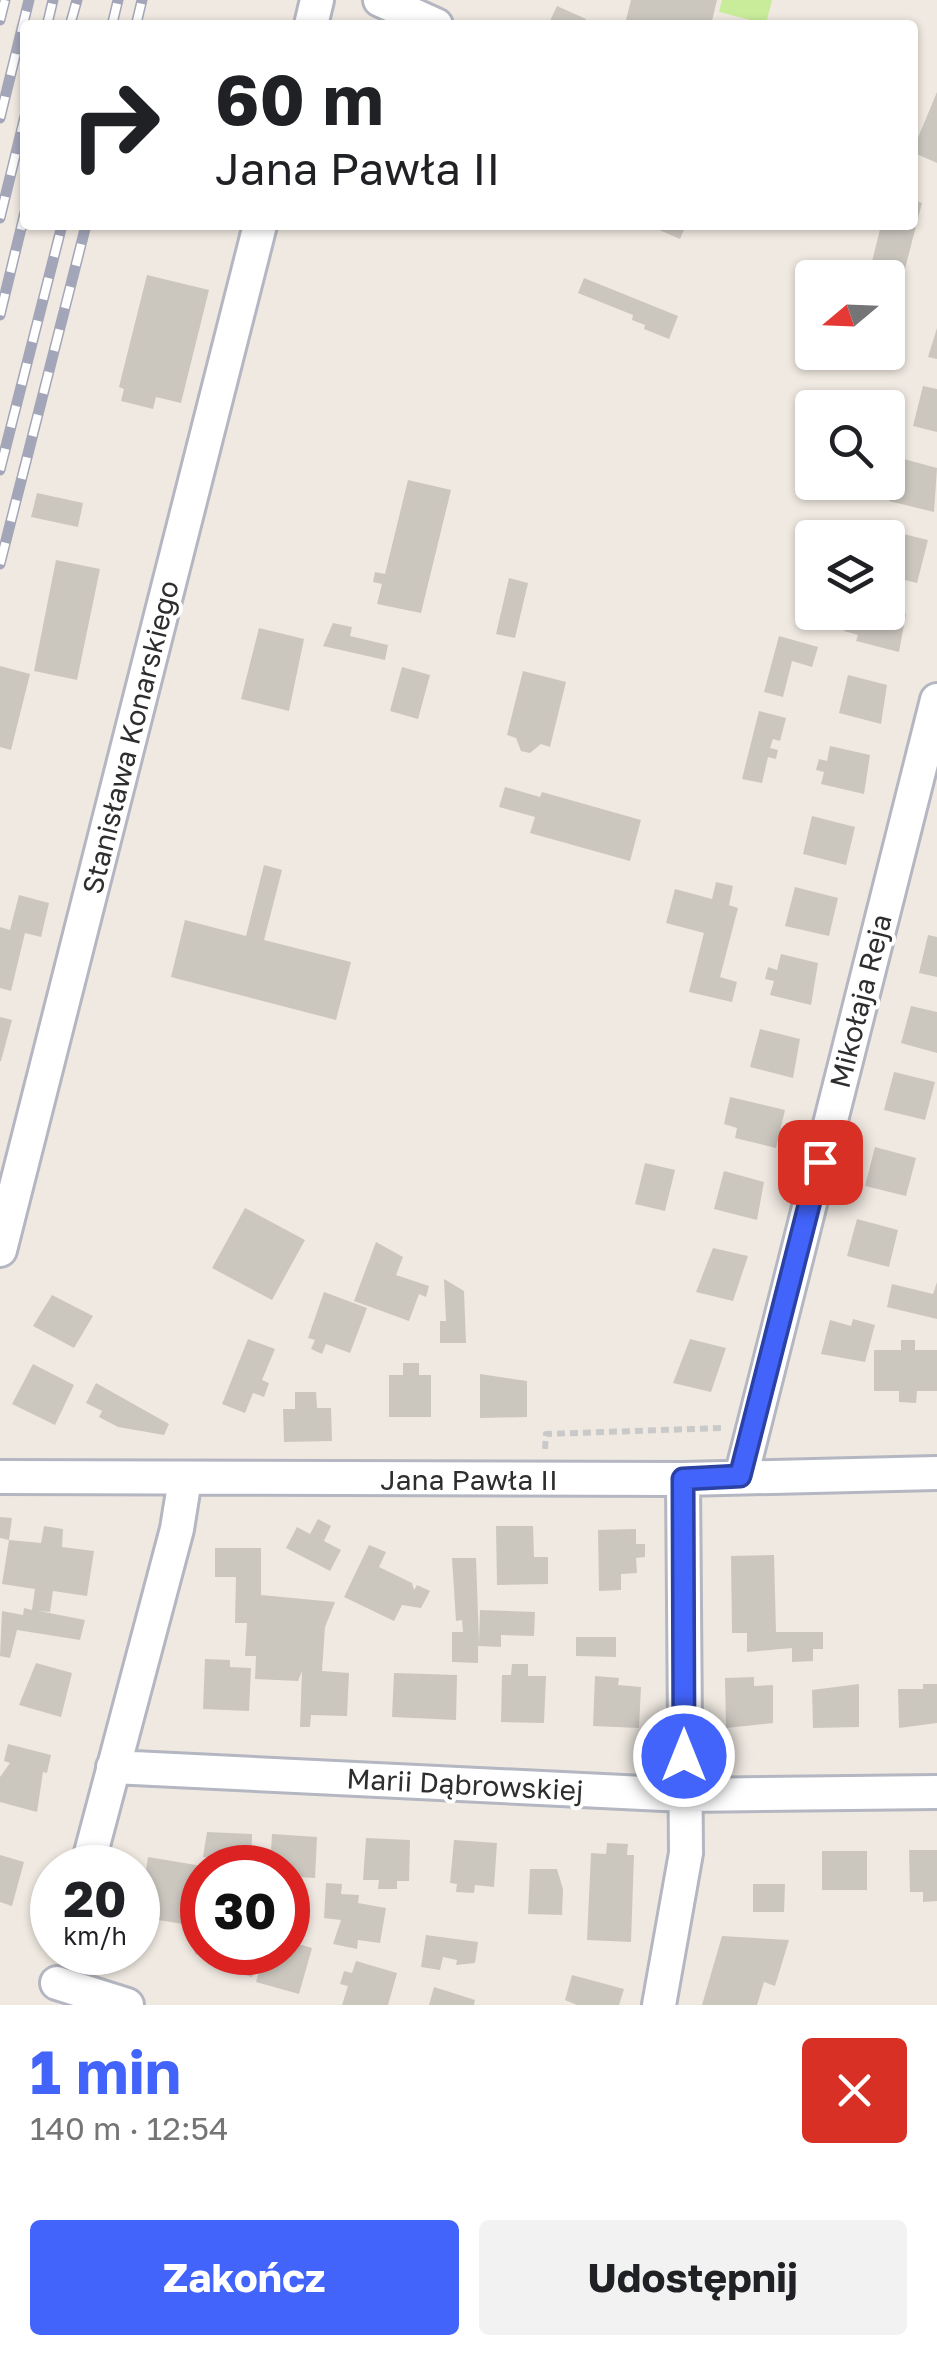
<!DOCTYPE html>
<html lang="pl">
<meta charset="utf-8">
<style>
:root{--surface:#fff;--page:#f2f2f2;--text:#202124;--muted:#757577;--accent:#4264fb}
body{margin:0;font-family:"Golos Text",sans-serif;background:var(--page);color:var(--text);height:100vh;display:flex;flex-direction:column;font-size:38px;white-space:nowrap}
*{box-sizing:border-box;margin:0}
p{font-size:32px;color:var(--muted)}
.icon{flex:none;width:55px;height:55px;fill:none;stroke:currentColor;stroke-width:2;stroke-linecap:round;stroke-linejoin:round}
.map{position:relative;height:2005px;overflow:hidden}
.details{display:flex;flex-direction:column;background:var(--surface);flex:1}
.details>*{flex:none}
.guide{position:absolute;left:20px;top:20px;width:898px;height:210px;border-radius:10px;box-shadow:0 2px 8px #0004;background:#fff;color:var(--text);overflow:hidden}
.needle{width:65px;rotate:251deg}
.controls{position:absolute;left:795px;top:260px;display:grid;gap:20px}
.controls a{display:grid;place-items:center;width:110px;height:110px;border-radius:10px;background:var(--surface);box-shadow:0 2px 8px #0004;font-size:50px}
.speed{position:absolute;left:30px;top:1845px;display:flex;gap:20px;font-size:50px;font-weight:700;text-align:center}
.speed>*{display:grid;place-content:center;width:130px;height:130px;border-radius:50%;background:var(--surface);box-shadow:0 2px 8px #0004;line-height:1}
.speed small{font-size:25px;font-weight:400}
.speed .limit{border:15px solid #d22;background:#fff;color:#111}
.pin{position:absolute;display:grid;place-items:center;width:85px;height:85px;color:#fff;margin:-42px;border-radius:20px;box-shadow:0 5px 15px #0006}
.me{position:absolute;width:110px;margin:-55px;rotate:0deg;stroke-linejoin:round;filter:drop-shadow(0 0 8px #0008)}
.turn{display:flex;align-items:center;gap:35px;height:210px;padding:0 30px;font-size:45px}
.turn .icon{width:130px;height:130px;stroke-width:2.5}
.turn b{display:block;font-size:70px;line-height:85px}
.round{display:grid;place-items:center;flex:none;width:105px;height:105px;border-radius:10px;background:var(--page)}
.headline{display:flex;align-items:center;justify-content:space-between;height:170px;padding:0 30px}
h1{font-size:60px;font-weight:700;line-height:75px;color:var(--accent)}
.button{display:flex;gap:20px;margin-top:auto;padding:20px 30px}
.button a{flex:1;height:115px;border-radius:10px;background:var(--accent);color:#fff;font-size:40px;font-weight:700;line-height:115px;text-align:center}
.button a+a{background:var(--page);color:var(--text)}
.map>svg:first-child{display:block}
.pitch{fill:#c9ec9a}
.building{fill:#cbc7bf}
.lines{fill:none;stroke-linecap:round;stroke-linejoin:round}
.minor-casing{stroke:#b4b7c1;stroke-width:38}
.path{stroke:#c9c9c9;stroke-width:6;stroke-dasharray:8 5;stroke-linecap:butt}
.minor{stroke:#fff;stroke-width:32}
.rail-casing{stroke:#a3a6b8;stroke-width:11}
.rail{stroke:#fff;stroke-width:8;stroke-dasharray:22;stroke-linecap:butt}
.route-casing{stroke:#2b41a3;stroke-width:25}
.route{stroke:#4264fb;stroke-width:18}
.labels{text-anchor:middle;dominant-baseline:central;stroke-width:8;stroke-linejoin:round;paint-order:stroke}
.street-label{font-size:28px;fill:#2e2e2e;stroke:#fff}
</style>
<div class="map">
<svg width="937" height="2005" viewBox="0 0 937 2005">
<rect width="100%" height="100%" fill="#efe9e1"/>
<!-- pitch -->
<path class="pitch" d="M 722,0 L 772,0 L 766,24 L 719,12 Z"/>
<!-- building -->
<path class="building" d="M 631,0 L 717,0 L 711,25 L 646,25 L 626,20 Z
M 557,6 L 586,19 L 583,25 L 548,25 Z
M 937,92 L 937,163 L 912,152 Z
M 912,199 L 922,203 L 894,311 L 888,309 L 888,278 L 868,278 L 881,225 L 912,225 Z
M 648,225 L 686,225 L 680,239 Z
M 147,275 L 209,290 L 181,403 L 156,397 L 153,409 L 121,401 L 124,389 L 119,387 Z
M 584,278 L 678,316 L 669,339 L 644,329 L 645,325 L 632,320 L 633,315 L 578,293 Z
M 937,328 L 937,359 L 928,357 Z
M 923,386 L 937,389 L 937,432 L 913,426 Z
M 900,458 L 937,468 L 934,512 L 889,501 Z
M 408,480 L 451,490 L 421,613 L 377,604 L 382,584 L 373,582 L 375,572 L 385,574 Z
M 37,493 L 83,503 L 78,527 L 31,517 Z
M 883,529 L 928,540 L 917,583 L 888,576 L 888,538 L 880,538 Z
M 56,560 L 100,569 L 77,680 L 34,671 Z
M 509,578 L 528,583 L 515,638 L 496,634 Z
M 888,609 L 906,614 L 899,652 L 856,641 L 858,635 L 844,631 L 848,615 L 862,619 L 864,612 L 888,612 Z
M 333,623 L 352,627 L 350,636 L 388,645 L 385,660 L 323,646 Z
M 259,628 L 304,639 L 289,711 L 241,699 Z
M 779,636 L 818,647 L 812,667 L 792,661 L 783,697 L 764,692 Z
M 0,666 L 30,674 L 11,750 L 0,747 Z
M 402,667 L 430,675 L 418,719 L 390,711 Z
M 523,671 L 566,682 L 550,747 L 541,744 L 530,753 L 521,751 L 516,738 L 507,735 Z
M 848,675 L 887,685 L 881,724 L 839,713 Z
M 759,711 L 786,718 L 780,741 L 773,739 L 770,748 L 778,750 L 776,759 L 768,757 L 762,783 L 742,779 Z
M 830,746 L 870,755 L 864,794 L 821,784 L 824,772 L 816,770 L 819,759 L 827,761 Z
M 505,787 L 540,797 L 542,792 L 641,820 L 630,861 L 530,833 L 535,817 L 499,807 Z
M 812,816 L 855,827 L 846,865 L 803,854 Z
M 264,865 L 282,870 L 264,940 L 351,962 L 336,1020 L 171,977 L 185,920 L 246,936 Z
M 716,882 L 733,886 L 729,905 L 738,908 L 720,977 L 737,982 L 732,1002 L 689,992 L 704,933 L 666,923 L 675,889 L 712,899 Z
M 795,887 L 838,898 L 829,936 L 785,926 Z
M 19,895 L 49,903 L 41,937 L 25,933 L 11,991 L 0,988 L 0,927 L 10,930 Z
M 928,935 L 937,937 L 937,977 L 919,973 Z
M 781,954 L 818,963 L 811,1005 L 770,995 L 774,981 L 765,979 L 768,967 L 777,970 Z
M 911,1006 L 937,1012 L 937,1053 L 901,1043 Z
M 0,1017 L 12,1020 L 1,1061 L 0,1061 Z
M 760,1029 L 800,1039 L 793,1078 L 750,1067 Z
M 894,1072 L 935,1082 L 925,1120 L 884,1110 Z
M 730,1097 L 785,1110 L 776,1148 L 735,1138 L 737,1128 L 724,1124 Z
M 875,1147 L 916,1158 L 906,1196 L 865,1186 Z
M 645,1163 L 675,1170 L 665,1211 L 635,1204 Z
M 724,1171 L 764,1182 L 757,1220 L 714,1209 Z
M 245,1208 L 305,1240 L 272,1300 L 212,1268 Z
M 857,1219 L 898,1230 L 889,1267 L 847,1256 Z
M 376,1242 L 403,1257 L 396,1275 L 429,1286 L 426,1297 L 419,1294 L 409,1321 L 354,1301 Z
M 713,1248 L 748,1256 L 733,1301 L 696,1292 Z
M 444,1279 L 464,1291 L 466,1343 L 440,1343 L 440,1321 L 446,1321 Z
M 937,1282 L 937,1319 L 887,1307 L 892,1284 L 933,1294 Z
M 324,1292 L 367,1308 L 350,1353 L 326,1344 L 322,1354 L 311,1349 L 315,1340 L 308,1338 Z
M 52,1295 L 93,1316 L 74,1348 L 33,1326 Z
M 853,1319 L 875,1325 L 865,1362 L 821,1354 L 830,1320 L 851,1326 Z
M 248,1339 L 275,1349 L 262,1380 L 269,1383 L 264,1397 L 253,1393 L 245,1413 L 222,1404 Z
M 690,1339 L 726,1348 L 711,1392 L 673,1383 Z
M 901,1340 L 915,1340 L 915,1350 L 937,1350 L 937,1391 L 917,1391 L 916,1403 L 899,1402 L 899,1391 L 874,1391 L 874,1350 L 901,1350 Z
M 403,1363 L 419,1363 L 419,1375 L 431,1375 L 431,1417 L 389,1417 L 389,1375 L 403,1375 Z
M 33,1364 L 74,1385 L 55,1425 L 12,1404 Z
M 480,1374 L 527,1381 L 527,1417 L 480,1418 Z
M 96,1383 L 169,1424 L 164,1435 L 118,1427 L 99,1417 L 102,1411 L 86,1403 Z
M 295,1392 L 316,1392 L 317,1408 L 331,1408 L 332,1441 L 284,1442 L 283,1409 L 295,1409 Z
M 0,1517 L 12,1518 L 9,1540 L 0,1538 Z
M 318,1519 L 331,1526 L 324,1541 L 341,1550 L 330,1571 L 286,1548 L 297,1527 L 310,1534 Z
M 44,1526 L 63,1529 L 62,1547 L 94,1551 L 87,1596 L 53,1591 L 50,1612 L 39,1611 L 85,1620 L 80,1640 L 17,1630 L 10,1658 L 0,1656 L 2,1611 L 23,1615 L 24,1608 L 32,1610 L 35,1589 L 2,1584 L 9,1540 L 41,1543 Z
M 496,1526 L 533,1526 L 534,1557 L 548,1557 L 548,1584 L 497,1585 Z
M 636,1529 L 636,1544 L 645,1544 L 645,1557 L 636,1558 L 637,1573 L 621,1574 L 621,1590 L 599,1591 L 598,1530 Z
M 369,1545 L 386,1552 L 379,1567 L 412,1583 L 414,1590 L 417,1585 L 430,1591 L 421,1608 L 402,1605 L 394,1621 L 344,1597 Z
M 215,1548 L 261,1548 L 261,1595 L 335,1602 L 325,1627 L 322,1671 L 349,1673 L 347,1716 L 311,1715 L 310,1727 L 300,1727 L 302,1671 L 298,1681 L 255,1679 L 256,1656 L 245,1656 L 247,1623 L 235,1623 L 236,1577 L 215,1577 Z
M 774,1555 L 776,1632 L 823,1632 L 823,1649 L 813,1649 L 813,1661 L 792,1662 L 792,1648 L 747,1652 L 747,1633 L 732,1633 L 731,1556 Z
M 452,1558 L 476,1558 L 479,1642 L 480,1610 L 535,1612 L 534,1636 L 501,1635 L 501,1647 L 478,1646 L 478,1663 L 452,1662 L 452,1632 L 463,1632 L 462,1620 L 456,1621 Z
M 576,1637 L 616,1637 L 616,1657 L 576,1656 Z
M 205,1659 L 230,1660 L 230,1667 L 251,1668 L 249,1711 L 203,1709 Z
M 36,1663 L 72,1673 L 61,1717 L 19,1705 Z
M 512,1664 L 528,1664 L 528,1676 L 546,1676 L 544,1723 L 501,1722 L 502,1675 L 511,1675 Z
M 394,1673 L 457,1675 L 456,1720 L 392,1717 Z
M 595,1676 L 619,1678 L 618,1685 L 641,1687 L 639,1728 L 593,1726 Z
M 754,1677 L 754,1686 L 773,1685 L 773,1723 L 726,1728 L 725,1678 Z
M 859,1684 L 859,1727 L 813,1728 L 812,1690 Z
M 923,1684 L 937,1684 L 937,1723 L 899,1728 L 898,1689 L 923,1689 Z
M 8,1744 L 51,1755 L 47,1773 L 43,1772 L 37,1812 L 0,1802 L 0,1777 L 10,1763 L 4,1761 Z
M 207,1832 L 252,1834 L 251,1868 L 222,1868 L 223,1860 L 203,1857 Z
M 272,1834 L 317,1837 L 315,1878 L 297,1877 L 297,1885 L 288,1884 L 288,1868 L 270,1868 Z
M 366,1838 L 410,1840 L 409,1881 L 397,1881 L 397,1889 L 378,1889 L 379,1880 L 363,1880 Z
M 454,1840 L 497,1843 L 494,1887 L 475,1885 L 474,1893 L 456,1892 L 457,1884 L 450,1883 Z
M 607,1843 L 628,1844 L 627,1855 L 634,1855 L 631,1942 L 587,1940 L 591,1853 L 606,1854 Z
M 909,1850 L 937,1850 L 937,1901 L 923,1902 L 923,1892 L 910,1892 Z
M 822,1851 L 867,1851 L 867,1890 L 822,1890 Z
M 0,1855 L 24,1862 L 12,1906 L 0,1902 Z
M 148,1857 L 202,1866 L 202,1927 L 139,1917 L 138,1869 L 146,1870 Z
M 530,1869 L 557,1869 L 563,1889 L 562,1915 L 528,1914 Z
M 326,1883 L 342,1884 L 341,1894 L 359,1895 L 358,1903 L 386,1908 L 380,1943 L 358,1940 L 357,1949 L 333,1944 L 341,1920 L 324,1918 Z
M 753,1884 L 785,1884 L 784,1912 L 753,1912 Z
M 201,1928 L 202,1952 L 259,1952 L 252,1977 L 230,1971 L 232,1962 L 195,1954 Z
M 426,1935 L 478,1942 L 475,1963 L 456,1965 L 457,1960 L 443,1957 L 440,1970 L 421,1967 Z
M 722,1936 L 789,1940 L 775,1986 L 764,1982 L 757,2005 L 702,2005 Z
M 288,1941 L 312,1948 L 299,1994 L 256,1982 L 265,1952 L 288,1952 Z
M 356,1961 L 397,1973 L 388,2005 L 342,2005 L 348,1986 L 340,1984 L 344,1971 L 352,1973 Z
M 572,1975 L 624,1989 L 619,2005 L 577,2005 L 565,2000 Z
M 434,1987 L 475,2000 L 474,2005 L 429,2005 Z"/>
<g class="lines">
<!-- minor casing -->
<g class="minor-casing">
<path id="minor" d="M 380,0 L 436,25
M 311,25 L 317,0
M 0,1250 L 260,225
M 0,1477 L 683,1479 L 937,1473
M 741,1477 L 937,700
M 113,1767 L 684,1795 L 937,1792
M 87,1868 L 177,1529 L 185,1479
M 57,1983 L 127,2005
M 659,2005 L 686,1853 L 683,1479"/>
</g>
<!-- path -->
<path class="path" d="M 545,1449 L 546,1434 L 722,1428"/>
<!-- minor -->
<use href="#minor" class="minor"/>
<!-- rail casing -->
<g class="rail-casing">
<path id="rail" d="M 0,20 L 5,0
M 47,25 L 53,0
M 70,25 L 77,0
M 112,25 L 118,0
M 136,25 L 142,0
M 0,118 L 29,0
M 0,218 L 25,116
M 0,315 L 25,212
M 0,470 L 62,225
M 0,564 L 86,225"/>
</g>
<!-- rail -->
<use href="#rail" class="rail"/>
</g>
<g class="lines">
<!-- route casing -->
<g class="route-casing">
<path id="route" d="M 684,1756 L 683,1479 L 740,1476 L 820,1162"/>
</g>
<!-- route -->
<use href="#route" class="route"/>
</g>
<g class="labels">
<!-- street labels -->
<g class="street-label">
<text transform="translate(130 737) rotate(-76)">Stanisława Konarskiego</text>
<text transform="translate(860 1001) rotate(-76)">Mikołaja Reja</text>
<text x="469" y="1479">Jana Pawła II</text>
<text transform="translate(465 1784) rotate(3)">Marii Dąbrowskiej</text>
</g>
</g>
</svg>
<div class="controls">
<a><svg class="needle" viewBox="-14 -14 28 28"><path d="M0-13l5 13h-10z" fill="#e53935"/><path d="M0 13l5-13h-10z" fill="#757577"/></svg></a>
<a><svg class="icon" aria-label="search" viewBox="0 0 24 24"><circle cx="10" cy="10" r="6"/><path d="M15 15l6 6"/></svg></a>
<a><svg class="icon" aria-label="layers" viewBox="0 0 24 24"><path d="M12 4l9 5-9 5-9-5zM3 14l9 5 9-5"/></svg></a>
</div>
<div class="speed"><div>20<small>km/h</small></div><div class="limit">30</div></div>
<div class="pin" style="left:820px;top:1162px;background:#d93025"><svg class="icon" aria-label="arrive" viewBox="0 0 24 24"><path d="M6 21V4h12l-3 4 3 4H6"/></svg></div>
<svg class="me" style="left:684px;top:1756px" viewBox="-20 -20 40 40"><circle r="17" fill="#4264fb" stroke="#fff" stroke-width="3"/><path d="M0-11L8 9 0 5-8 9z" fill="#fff"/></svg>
<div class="guide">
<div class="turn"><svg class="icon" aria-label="right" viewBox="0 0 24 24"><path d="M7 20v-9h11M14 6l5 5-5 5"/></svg><div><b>60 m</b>Jana Pawła II</div></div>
</div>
</div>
<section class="details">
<div class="headline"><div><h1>1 min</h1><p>140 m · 12:54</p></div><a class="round" style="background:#d93025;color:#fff"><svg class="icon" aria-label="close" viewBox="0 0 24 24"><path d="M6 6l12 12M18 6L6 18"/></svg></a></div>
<div class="button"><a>Zakończ</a><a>Udostępnij</a></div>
</section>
